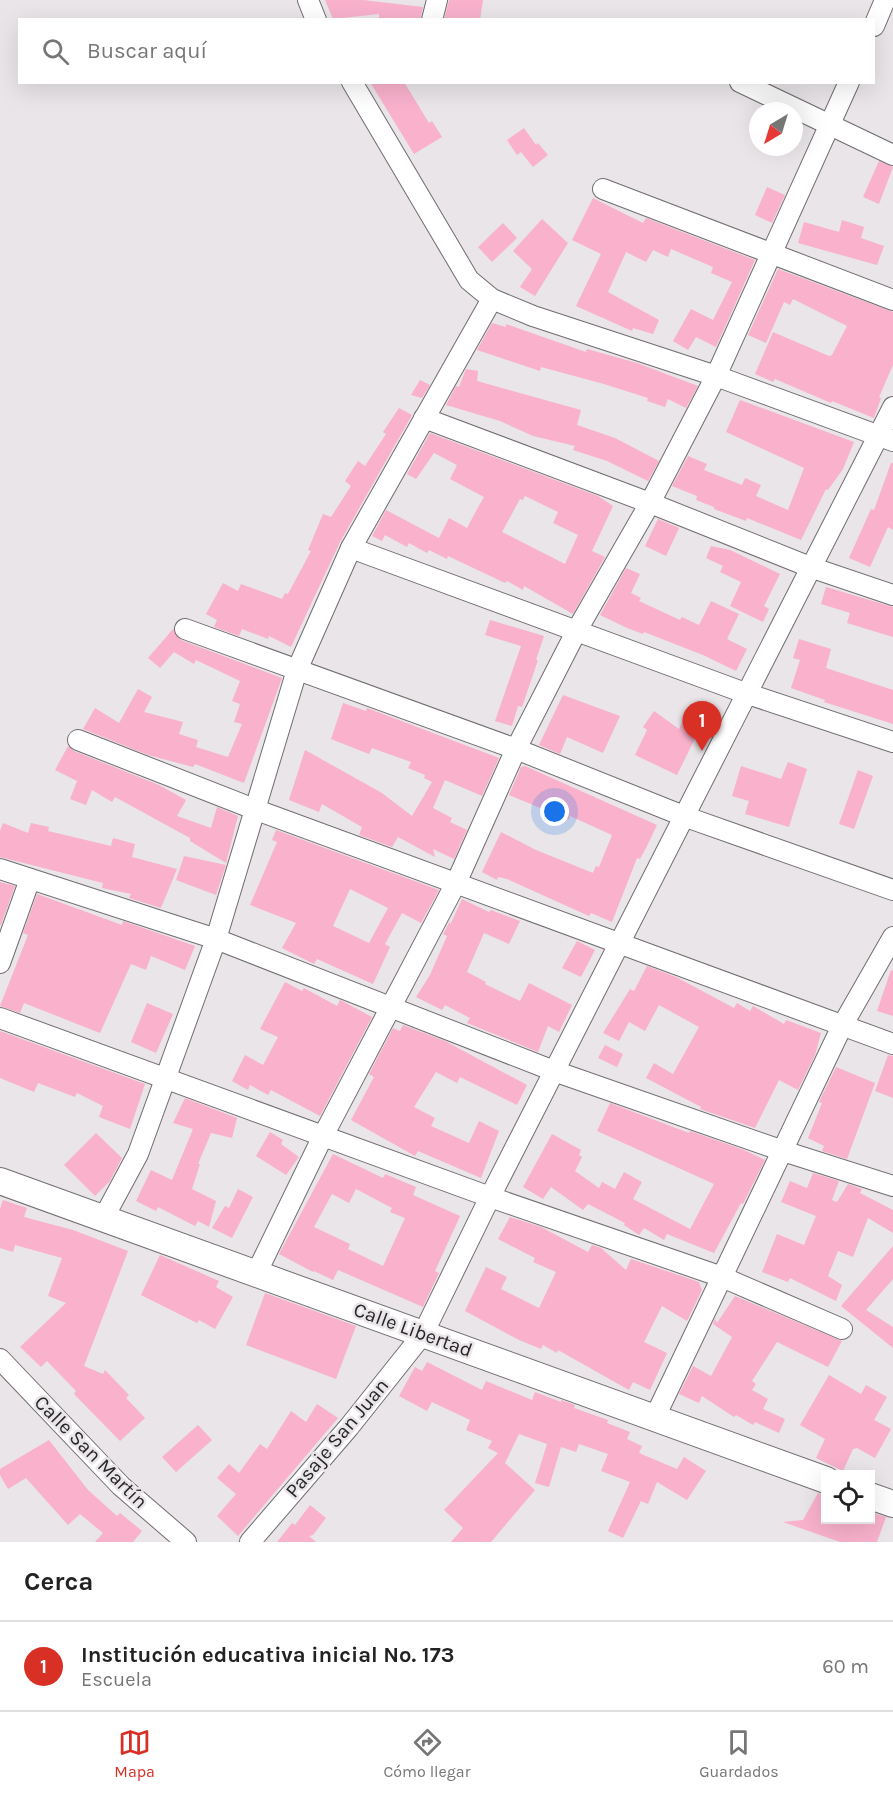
<!DOCTYPE html>
<html lang="es">
<meta charset="utf-8">
<style>
body{margin:0;font-family:Karla,sans-serif;background:#f2f2f2;color:#222}
.controls{position:absolute;right:18px;bottom:18px;display:grid;overflow:hidden;border-radius:0px;box-shadow:0 6px 24px #0002}
.controls button{width:54px;height:54px;display:grid;place-items:center;padding:0;border:0;border-bottom:2px solid #e0e0e0;background:#fff;color:#222;font:30px sans-serif}
.compass{position:absolute;left:749px;top:102px;width:54px;height:54px;border-radius:50%;background:#fff;box-shadow:0 6px 24px #0002;rotate:218deg}
.you{position:absolute;left:555px;top:812px;width:21px;height:21px;margin:-15px;border:4px solid #fff;border-radius:50%;background:#1a73e8;box-shadow:0 0 0 9px #1a73e833}
.badge{display:grid;place-items:center;width:39px;height:39px;border-radius:50%;background:#d93025;color:#fff;font-size:20px;font-weight:700}
.pin{position:absolute;translate:-50% -50px;filter:drop-shadow(0 2px 3px #0008)}
.pin::after{content:'';position:absolute;top:32px;width:21px;height:18px;background:inherit;clip-path:polygon(0 0,100% 0,50% 100%)}
.list{margin:0;padding:0;list-style:none}
h2{display:flex;justify-content:space-between;align-items:center;height:78px;margin:0;padding:0 24px;font-size:26px}
h2 small{font-size:20px;font-weight:400;color:#767676}
.list li{display:grid;grid-template-columns:39px 1fr auto;gap:18px;align-items:center;box-sizing:border-box;height:90px;padding:0 24px;border-top:2px solid #e0e0e0}
.list b{display:block;font-size:22px;white-space:nowrap}
.list p{margin:0;font-size:20px;white-space:nowrap;color:#767676}
.list em{font-size:20px;font-style:normal;color:#767676}
.icon{flex:none;width:33px;height:33px;fill:none;stroke:currentColor;stroke-width:2;stroke-linecap:round;stroke-linejoin:round}
.map{position:relative;flex:none;width:893px;height:1542px;overflow:hidden}
.search{position:absolute;background:#fff;box-shadow:0 6px 24px #0002;left:18px;right:18px;top:18px;height:66px;display:flex;align-items:center;gap:15px;box-sizing:border-box;padding:0 21px;border-radius:0px;color:#767676;font-size:22px}
.sheet{height:168px;background:#fff}
nav{display:flex;justify-content:space-around;align-items:center;box-sizing:border-box;height:84px;border-top:2px solid #e0e0e0;background:#fff;font-size:16px;color:#767676}
nav a{display:grid;justify-items:center;gap:3px}
nav .on{color:#d93025}
.map>svg:first-child{display:block}
.building{fill:#f9b1cc;fill-rule:evenodd}
.lines{fill:none;stroke-linecap:round;stroke-linejoin:round}
.minor-casing{stroke:#706d70;stroke-width:22}
.tertiary-casing{stroke:#706d70;stroke-width:28}
.minor{stroke:#fff;stroke-width:20}
.tertiary{stroke:#fff;stroke-width:26}
.labels{text-anchor:middle;dominant-baseline:central;stroke-width:5;stroke-linejoin:round;paint-order:stroke}
.street-label{font-size:20px;fill:#272627;stroke:#e9e5e9}
</style>
<div class="map">
<svg width="893" height="1542" viewBox="0 0 893 1542">
<rect width="100%" height="100%" fill="#e9e5e9"/>
<g class="building">
<path d="M 325,0 L 363,0 L 423,7 L 420,20 L 379,18 L 379,14 L 333,19 Z"/>
<path d="M 449,0 L 483,0 L 480,20 L 444,20 Z"/>
<path d="M 370,82 L 404,82 L 429,123 L 432,121 L 442,137 L 414,154 Z"/>
<path d="M 524,128 L 536,145 L 538,143 L 548,155 L 533,167 L 521,152 L 517,155 L 507,140 Z"/>
<path d="M 879,161 L 893,167 L 879,204 L 863,197 Z"/>
<path d="M 767,187 L 785,195 L 772,223 L 755,215 Z"/>
<path d="M 593,198 L 643,223 L 646,218 L 755,260 L 716,347 L 696,337 L 688,350 L 673,341 L 691,309 L 713,320 L 732,282 L 711,273 L 713,267 L 671,249 L 668,257 L 653,250 L 646,262 L 626,252 L 608,292 L 659,320 L 653,334 L 633,328 L 632,331 L 576,306 L 601,254 L 572,240 Z"/>
<path d="M 542,219 L 568,243 L 535,296 L 520,287 L 532,269 L 513,251 Z"/>
<path d="M 842,220 L 864,227 L 861,238 L 884,246 L 877,265 L 798,243 L 804,222 L 839,232 Z"/>
<path d="M 503,223 L 517,238 L 492,262 L 478,247 Z"/>
<path d="M 778,269 L 893,312 L 893,365 L 879,397 L 881,398 L 874,418 L 832,401 L 831,403 L 775,379 L 773,382 L 755,374 L 773,332 L 829,356 L 832,355 L 847,326 L 793,299 L 790,305 L 784,302 L 766,343 L 748,335 Z"/>
<path d="M 492,323 L 506,327 L 506,324 L 586,352 L 587,349 L 637,363 L 698,386 L 686,408 L 668,399 L 665,407 L 647,401 L 648,398 L 604,384 L 541,367 L 540,371 L 477,350 Z"/>
<path d="M 466,369 L 478,371 L 477,381 L 581,410 L 577,425 L 615,438 L 659,461 L 648,481 L 607,461 L 573,450 L 575,446 L 533,436 L 500,421 L 446,405 L 456,386 L 459,387 Z"/>
<path d="M 420,380 L 430,385 L 422,398 L 411,395 Z"/>
<path d="M 740,400 L 854,442 L 843,469 L 828,490 L 826,489 L 801,540 L 747,518 L 746,521 L 714,509 L 714,507 L 696,500 L 697,496 L 672,486 L 688,456 L 707,464 L 704,470 L 742,485 L 745,478 L 761,485 L 756,496 L 788,510 L 804,468 L 726,432 Z"/>
<path d="M 399,408 L 412,415 L 340,542 L 291,647 L 269,636 L 268,639 L 242,629 L 239,636 L 214,627 L 217,620 L 206,614 L 223,583 L 238,591 L 241,584 L 282,599 L 285,593 L 288,594 L 311,551 L 308,550 L 323,514 L 331,517 L 351,486 L 345,481 L 358,461 L 365,466 L 386,434 L 383,432 Z"/>
<path d="M 430,433 L 598,496 L 613,506 L 592,551 L 605,557 L 573,614 L 524,586 L 523,590 L 507,581 L 505,583 L 448,556 L 447,559 L 429,550 L 427,553 L 409,543 L 407,547 L 385,535 L 382,541 L 372,536 L 386,510 L 439,538 L 449,518 L 467,528 L 476,511 L 484,497 L 450,479 L 457,465 L 434,453 L 416,479 L 407,474 ZM 525,496 L 558,512 L 553,523 L 578,535 L 565,564 L 502,532 L 520,499 L 523,500 Z"/>
<path d="M 891,463 L 893,463 L 893,530 L 888,527 L 870,567 L 849,558 L 871,509 L 874,510 Z"/>
<path d="M 658,519 L 679,528 L 666,556 L 645,546 Z"/>
<path d="M 711,546 L 730,550 L 780,574 L 764,606 L 769,609 L 763,622 L 730,606 L 741,582 L 720,572 L 723,566 L 706,558 Z"/>
<path d="M 626,568 L 640,574 L 631,593 L 641,598 L 639,601 L 680,620 L 682,617 L 699,625 L 711,601 L 739,614 L 727,639 L 747,649 L 736,671 L 703,655 L 644,632 L 643,634 L 627,628 L 600,615 Z"/>
<path d="M 826,587 L 893,607 L 893,637 L 847,623 L 850,613 L 821,604 Z"/>
<path d="M 490,620 L 544,636 L 536,660 L 538,660 L 522,707 L 518,706 L 512,726 L 495,721 L 521,646 L 485,635 Z"/>
<path d="M 173,629 L 181,640 L 282,678 L 244,783 L 195,764 L 193,767 L 148,755 L 83,729 L 95,708 L 119,723 L 138,689 L 152,697 L 144,712 L 183,722 L 179,734 L 198,740 L 196,747 L 228,757 L 242,724 L 234,722 L 240,704 L 232,701 L 240,681 L 196,660 L 194,664 L 174,652 L 160,668 L 148,658 Z"/>
<path d="M 799,639 L 831,649 L 826,668 L 893,690 L 893,724 L 824,702 L 825,700 L 791,688 L 800,660 L 793,658 Z"/>
<path d="M 563,695 L 620,716 L 603,753 L 567,737 L 560,754 L 539,745 Z"/>
<path d="M 343,703 L 366,711 L 367,708 L 499,758 L 482,796 L 445,780 L 433,808 L 452,818 L 450,822 L 467,830 L 454,859 L 433,849 L 435,857 L 398,837 L 392,847 L 359,835 L 362,827 L 322,804 L 319,812 L 289,800 L 305,750 L 382,793 L 412,816 L 432,782 L 424,778 L 425,775 L 408,768 L 411,762 L 372,748 L 369,754 L 331,739 Z"/>
<path d="M 654,711 L 679,729 L 686,714 L 703,722 L 677,775 L 635,755 L 647,730 L 643,727 Z"/>
<path d="M 68,746 L 74,751 L 159,785 L 186,800 L 177,816 L 211,828 L 217,807 L 238,816 L 226,863 L 190,841 L 190,838 L 115,797 L 112,802 L 92,790 L 86,805 L 70,799 L 77,781 L 55,770 Z"/>
<path d="M 788,762 L 807,769 L 789,827 L 745,814 L 749,801 L 732,796 L 741,766 L 781,779 Z"/>
<path d="M 525,766 L 657,825 L 647,846 L 640,859 L 637,858 L 612,922 L 591,913 L 589,916 L 507,879 L 498,877 L 497,880 L 482,872 L 501,832 L 536,850 L 593,873 L 596,866 L 599,867 L 612,835 L 570,816 L 569,820 L 509,795 L 521,767 Z"/>
<path d="M 858,770 L 873,776 L 854,829 L 839,824 Z"/>
<path d="M 3,823 L 28,833 L 31,823 L 49,827 L 48,831 L 111,846 L 113,838 L 135,844 L 132,857 L 177,869 L 161,908 L 129,898 L 131,894 L 102,888 L 103,883 L 0,857 L 0,831 Z"/>
<path d="M 276,830 L 439,890 L 421,923 L 402,913 L 385,944 L 390,947 L 373,984 L 317,959 L 314,964 L 282,948 L 296,923 L 250,905 L 277,842 L 272,840 ZM 350,889 L 388,908 L 369,943 L 333,926 Z"/>
<path d="M 184,856 L 226,865 L 216,895 L 176,880 Z"/>
<path d="M 0,882 L 15,886 L 1,925 L 0,925 Z"/>
<path d="M 37,894 L 122,925 L 123,921 L 195,946 L 185,970 L 151,956 L 146,970 L 131,964 L 100,1033 L 24,1003 L 20,1013 L 0,1006 L 28,935 L 23,933 Z"/>
<path d="M 462,899 L 489,912 L 491,910 L 520,921 L 509,944 L 484,933 L 467,972 L 486,982 L 485,984 L 520,1001 L 529,983 L 572,1005 L 559,1032 L 548,1026 L 538,1052 L 467,1023 L 470,1018 L 445,1005 L 442,1010 L 416,997 L 430,975 L 447,936 L 443,934 L 450,921 L 450,925 Z"/>
<path d="M 577,941 L 595,950 L 581,977 L 562,968 Z"/>
<path d="M 647,966 L 676,977 L 734,1008 L 737,1003 L 750,1011 L 753,1006 L 784,1024 L 786,1020 L 821,1033 L 815,1055 L 798,1090 L 779,1080 L 755,1128 L 700,1109 L 701,1107 L 646,1078 L 654,1063 L 673,1074 L 699,1027 L 659,1005 L 645,1031 L 629,1022 L 619,1041 L 603,1033 L 630,989 L 634,991 Z"/>
<path d="M 891,970 L 893,971 L 893,1016 L 877,1011 Z"/>
<path d="M 285,982 L 302,991 L 304,988 L 337,1006 L 340,1000 L 344,1002 L 372,1017 L 320,1116 L 271,1090 L 268,1095 L 250,1085 L 248,1090 L 232,1081 L 245,1055 L 263,1065 L 278,1037 L 260,1029 Z"/>
<path d="M 147,1003 L 173,1014 L 156,1053 L 131,1042 Z"/>
<path d="M 403,1025 L 445,1041 L 527,1085 L 517,1105 L 460,1077 L 457,1083 L 436,1072 L 414,1107 L 435,1118 L 431,1126 L 469,1143 L 479,1121 L 499,1131 L 481,1178 L 418,1151 L 415,1156 L 351,1120 L 374,1077 L 369,1074 L 393,1028 L 400,1031 Z"/>
<path d="M 0,1031 L 145,1084 L 130,1129 L 99,1117 L 103,1106 L 77,1093 L 75,1097 L 38,1083 L 34,1092 L 0,1078 Z"/>
<path d="M 605,1045 L 623,1054 L 617,1067 L 598,1058 Z"/>
<path d="M 888,1055 L 893,1056 L 893,1098 L 875,1091 Z"/>
<path d="M 836,1067 L 875,1083 L 847,1159 L 822,1151 L 824,1146 L 808,1138 L 822,1103 L 819,1102 Z"/>
<path d="M 185,1098 L 237,1118 L 232,1138 L 211,1133 L 198,1164 L 200,1164 L 192,1189 L 216,1201 L 209,1227 L 198,1221 L 195,1226 L 158,1207 L 156,1211 L 136,1201 L 151,1170 L 172,1180 L 193,1129 L 173,1123 Z"/>
<path d="M 610,1103 L 689,1133 L 690,1131 L 744,1150 L 765,1160 L 743,1204 L 741,1203 L 714,1253 L 667,1234 L 664,1240 L 644,1228 L 639,1235 L 624,1225 L 625,1223 L 588,1204 L 583,1210 L 551,1187 L 543,1199 L 523,1187 L 552,1134 L 581,1150 L 579,1155 L 582,1157 L 575,1171 L 599,1188 L 602,1182 L 615,1189 L 624,1172 L 642,1182 L 633,1199 L 690,1229 L 714,1184 L 597,1131 Z"/>
<path d="M 270,1132 L 283,1140 L 281,1144 L 299,1157 L 286,1175 L 256,1156 Z"/>
<path d="M 96,1133 L 122,1158 L 110,1181 L 95,1196 L 64,1165 Z"/>
<path d="M 333,1154 L 383,1178 L 385,1174 L 416,1187 L 413,1195 L 460,1216 L 435,1271 L 439,1273 L 423,1307 L 338,1270 L 333,1280 L 314,1271 L 313,1272 L 279,1254 ZM 356,1189 L 392,1208 L 390,1212 L 405,1218 L 383,1266 L 348,1249 L 350,1244 L 314,1227 L 332,1194 L 349,1203 Z"/>
<path d="M 813,1173 L 839,1181 L 832,1200 L 837,1202 L 848,1184 L 862,1189 L 860,1193 L 893,1210 L 893,1233 L 868,1218 L 853,1257 L 838,1251 L 828,1276 L 842,1285 L 836,1301 L 790,1278 L 788,1282 L 762,1272 L 777,1234 L 804,1245 L 816,1216 L 781,1202 L 790,1181 L 807,1188 Z"/>
<path d="M 238,1189 L 253,1197 L 232,1238 L 212,1228 L 225,1206 L 229,1208 Z"/>
<path d="M 3,1200 L 27,1208 L 24,1217 L 73,1230 L 128,1251 L 84,1366 L 103,1374 L 105,1370 L 129,1395 L 126,1398 L 145,1418 L 120,1441 L 74,1394 L 76,1391 L 47,1361 L 41,1367 L 20,1347 L 66,1303 L 48,1296 L 62,1258 L 15,1245 L 13,1252 L 0,1248 L 0,1209 Z"/>
<path d="M 510,1217 L 541,1227 L 588,1252 L 592,1245 L 601,1248 L 626,1270 L 631,1259 L 699,1282 L 702,1290 L 687,1321 L 662,1306 L 644,1342 L 667,1353 L 650,1390 L 633,1382 L 629,1390 L 558,1350 L 557,1353 L 543,1345 L 541,1349 L 519,1340 L 465,1311 L 486,1267 L 507,1277 L 501,1289 L 539,1308 L 556,1272 L 533,1262 L 535,1258 L 498,1239 Z"/>
<path d="M 893,1246 L 893,1279 L 866,1310 L 893,1327 L 893,1348 L 841,1306 Z"/>
<path d="M 160,1255 L 219,1281 L 216,1287 L 233,1297 L 215,1329 L 199,1320 L 197,1323 L 141,1295 Z"/>
<path d="M 265,1293 L 356,1326 L 336,1379 L 246,1345 Z"/>
<path d="M 735,1296 L 842,1341 L 828,1367 L 777,1342 L 752,1381 L 756,1384 L 752,1390 L 768,1399 L 763,1409 L 785,1419 L 779,1433 L 755,1422 L 753,1425 L 736,1415 L 734,1417 L 702,1396 L 699,1403 L 679,1394 L 693,1366 L 711,1376 L 732,1337 L 713,1324 L 715,1319 L 717,1323 Z"/>
<path d="M 427,1362 L 482,1390 L 486,1381 L 532,1400 L 535,1392 L 561,1402 L 561,1400 L 575,1405 L 574,1408 L 608,1420 L 607,1423 L 630,1432 L 627,1439 L 642,1446 L 639,1453 L 677,1469 L 684,1457 L 706,1471 L 687,1500 L 657,1482 L 648,1504 L 641,1501 L 623,1538 L 608,1531 L 630,1482 L 601,1471 L 608,1454 L 579,1444 L 576,1452 L 561,1447 L 549,1487 L 535,1483 L 547,1444 L 519,1434 L 505,1463 L 535,1490 L 491,1542 L 451,1542 L 463,1528 L 444,1510 L 498,1453 L 488,1448 L 492,1441 L 466,1430 L 470,1420 L 432,1402 L 427,1411 L 399,1396 L 415,1367 L 422,1371 Z"/>
<path d="M 829,1375 L 861,1394 L 866,1385 L 887,1397 L 874,1420 L 891,1429 L 875,1458 L 857,1448 L 853,1449 L 843,1471 L 816,1458 L 825,1439 L 800,1425 Z"/>
<path d="M 317,1404 L 338,1418 L 238,1536 L 217,1516 L 236,1494 L 217,1478 L 229,1464 L 239,1473 L 260,1444 L 267,1449 L 291,1411 L 306,1422 Z"/>
<path d="M 198,1425 L 212,1440 L 176,1472 L 162,1457 Z"/>
<path d="M 49,1440 L 88,1490 L 117,1516 L 120,1513 L 142,1531 L 133,1542 L 95,1542 L 103,1533 L 80,1514 L 68,1525 L 26,1478 L 8,1489 L 0,1475 L 0,1469 Z"/>
<path d="M 818,1493 L 825,1495 L 825,1520 L 870,1520 L 870,1512 L 886,1517 L 877,1542 L 840,1542 L 783,1522 L 803,1520 Z"/>
<path d="M 310,1505 L 326,1518 L 313,1535 L 309,1536 L 316,1542 L 277,1542 L 292,1523 L 295,1525 Z"/>
</g>
<g class="lines">
<defs>
<g id="minor">
<path d="M 308,0 L 316,20"/>
<path d="M 432,20 L 437,0"/>
<path d="M 874,26 L 885,0"/>
<path d="M 352,82 L 469,280 L 492,299 L 533,316 L 716,376 L 893,441"/>
<path d="M 740,82 L 893,155"/>
<path d="M 603,189 L 893,300"/>
<path d="M 424,418 L 650,503 L 810,567 L 893,595"/>
<path d="M 351,548 L 745,693 L 893,742"/>
<path d="M 185,629 L 516,749 L 686,817 L 893,890"/>
<path d="M 78,740 L 254,809 L 893,1044"/>
<path d="M 0,869 L 216,939 L 554,1071 L 783,1151 L 893,1186"/>
<path d="M 0,963 L 30,879"/>
<path d="M 0,1018 L 490,1197 L 722,1277 L 842,1329"/>
<path d="M 103,1219 L 138,1154 L 216,939 L 297,670 L 351,548 L 492,299"/>
<path d="M 256,1274 L 323,1136 L 457,881 L 516,749 L 577,630 L 650,503 L 716,376 L 849,82"/>
<path d="M 0,1359 L 121,1486 L 186,1542"/>
<path d="M 654,1419 L 842,1026 L 893,937"/>
<path d="M 250,1542 L 349,1427 L 423,1334 L 490,1197 L 893,407"/>
</g>
<g id="tertiary">
<path d="M 0,1181 L 826,1480"/>
<path d="M 870,1496 L 893,1504"/>
</g>
</defs>
<use href="#minor" class="minor-casing"/>
<use href="#tertiary" class="tertiary-casing"/>
<use href="#minor" class="minor"/>
<use href="#tertiary" class="tertiary"/>
</g>
<g class="labels">
<g class="street-label">
<text transform="translate(413 1330) rotate(20)">Calle Libertad</text>
<text transform="translate(337 1438) rotate(-50)">Pasaje San Juan</text>
<text transform="translate(91 1452) rotate(45)">Calle San Martín</text>
</g>
</g>
</svg>
<div class="controls">
<button><svg class="icon" aria-label="locate" viewBox="0 0 24 24"><circle cx="12" cy="12" r="6"/><path d="M12 2v4M12 18v4M2 12h4M18 12h4"/></svg></button>
</div>
<svg class="compass" viewBox="-18 -18 36 36"><path d="M0-13l5 13h-10z" fill="#e53935"/><path d="M0 13l5-13h-10z" fill="#767676"/></svg>
<div class="you"></div>
<div class="pin badge" style="left:702px;top:751px">1</div>
<div class="search"><svg class="icon" aria-label="search" viewBox="0 0 24 24"><circle cx="10" cy="10" r="6"/><path d="M15 15l6 6"/></svg>Buscar aquí</div>
</div>
<section class="sheet">
<h2>Cerca<small></small></h2>
<ul class="list">
<li><span class="badge">1</span><div><b>Institución educativa inicial No. 173</b><p>Escuela</p></div><em>60 m</em></li>
</ul>
</section>
<nav>
<a class="on"><svg class="icon" aria-label="map" viewBox="0 0 24 24"><path d="M3 6l6-2 6 2 6-2v14l-6 2-6-2-6 2zM9 4v14M15 6v14"/></svg>Mapa</a>
<a><svg class="icon" aria-label="directions" viewBox="0 0 24 24"><path d="M12 3l9 9-9 9-9-9zM9 14v-3h6M13 9l2 2-2 2"/></svg>Cómo llegar</a>
<a><svg class="icon" aria-label="saved" viewBox="0 0 24 24"><path d="M7 4h10v16l-5-4-5 4z"/></svg>Guardados</a>
</nav>
